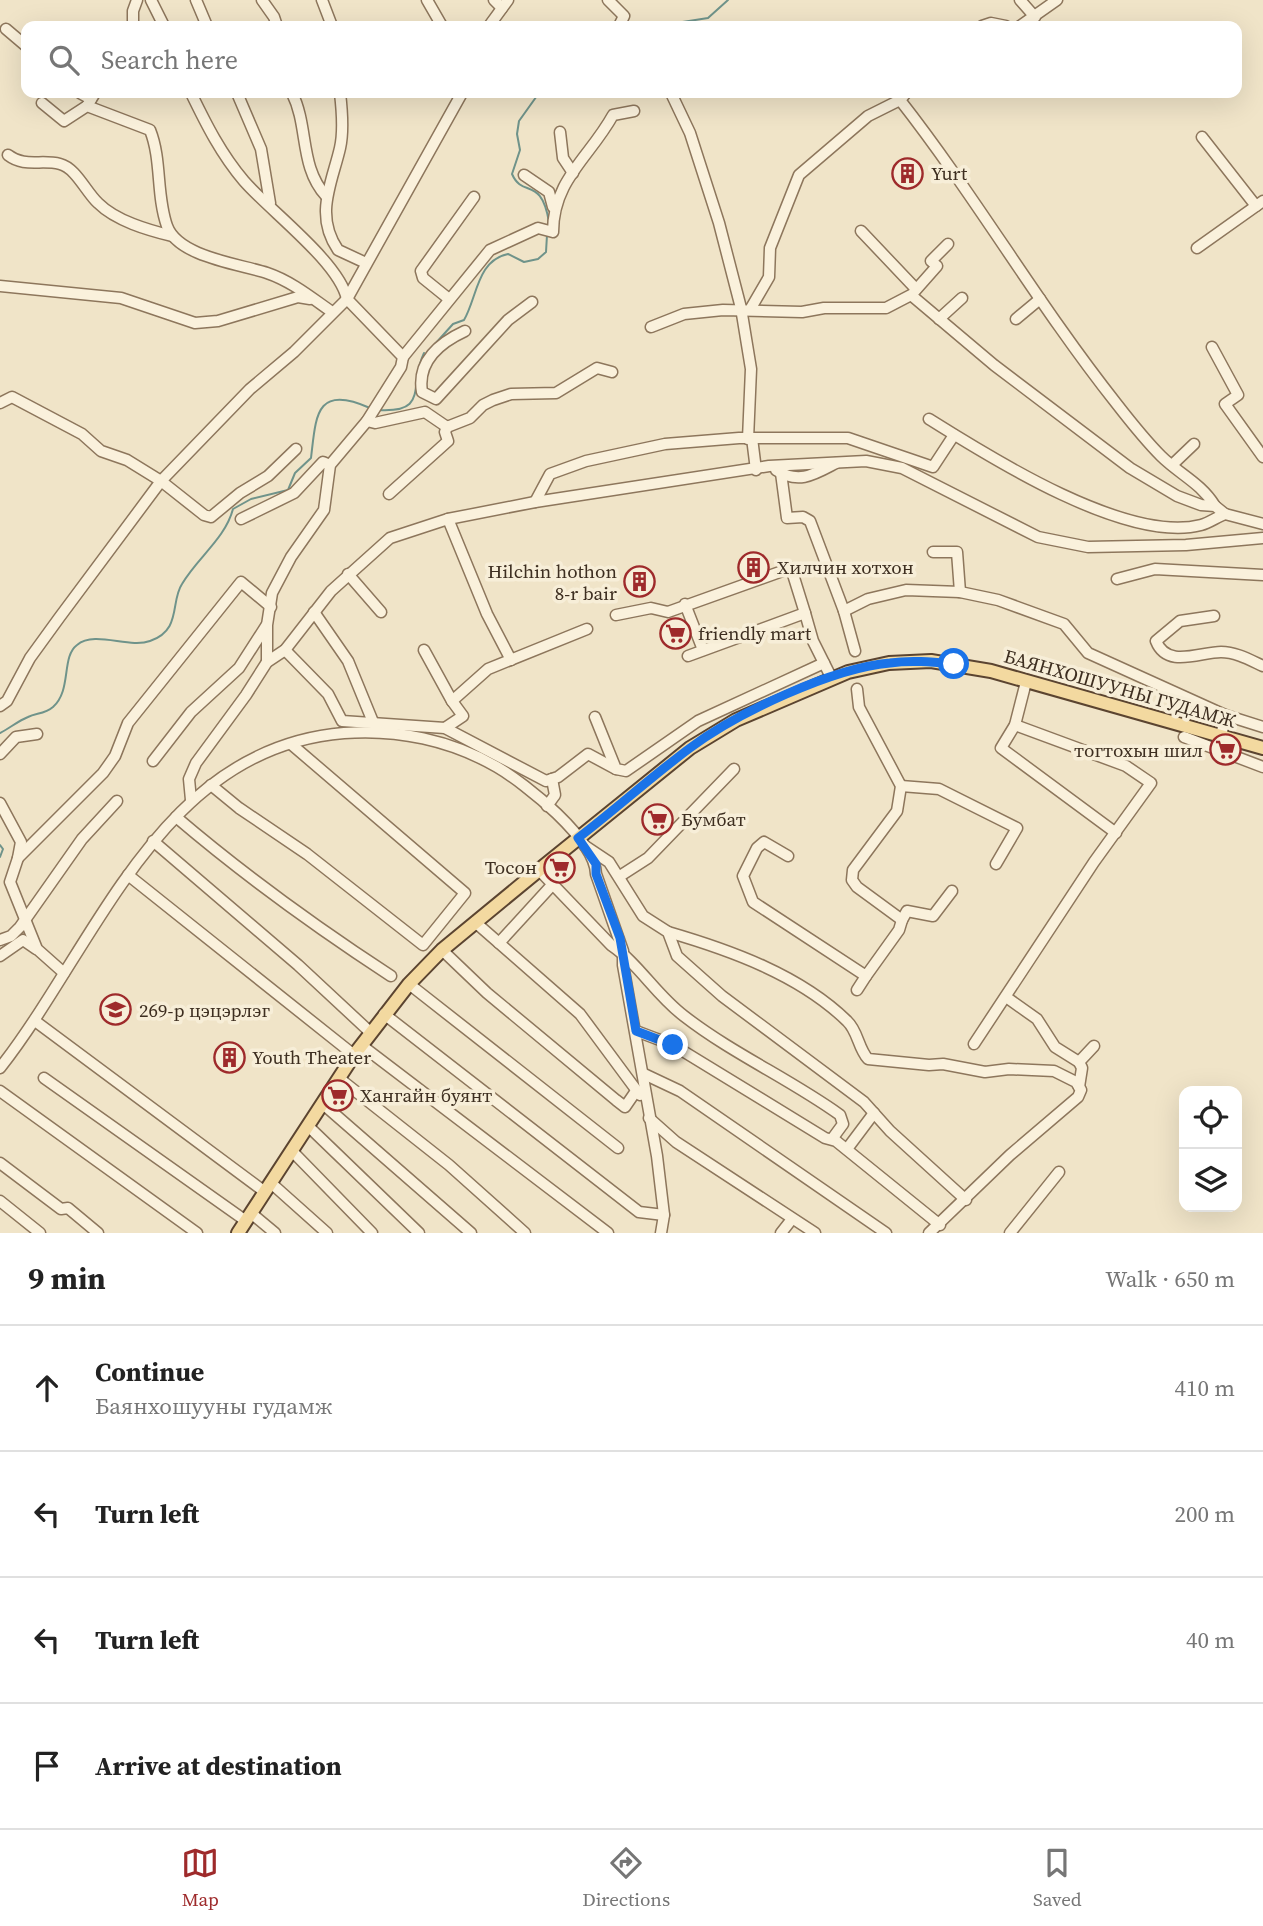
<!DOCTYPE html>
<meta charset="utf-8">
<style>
body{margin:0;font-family:"Source Serif 4",serif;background:#f2f2f2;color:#222}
.controls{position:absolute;right:21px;bottom:21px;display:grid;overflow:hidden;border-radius:14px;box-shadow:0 7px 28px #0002}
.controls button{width:63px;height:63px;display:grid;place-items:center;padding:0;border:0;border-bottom:2px solid #e0e0e0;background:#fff;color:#222;font:35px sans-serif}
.stop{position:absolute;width:21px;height:21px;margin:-16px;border:5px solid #1a73e8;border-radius:50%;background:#fff}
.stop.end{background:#1a73e8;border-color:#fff;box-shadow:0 2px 7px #0008}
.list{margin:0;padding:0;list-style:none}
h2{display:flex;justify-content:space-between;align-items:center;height:91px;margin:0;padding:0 28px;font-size:30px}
h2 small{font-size:23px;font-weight:400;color:#767676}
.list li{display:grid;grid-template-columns:46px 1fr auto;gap:21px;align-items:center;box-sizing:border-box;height:126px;padding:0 28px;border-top:2px solid #e0e0e0}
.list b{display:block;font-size:26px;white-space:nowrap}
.list p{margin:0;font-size:23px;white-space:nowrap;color:#767676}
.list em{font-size:23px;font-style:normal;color:#767676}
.icon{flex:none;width:38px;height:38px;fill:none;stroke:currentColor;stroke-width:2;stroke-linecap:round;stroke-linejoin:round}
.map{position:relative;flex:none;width:1263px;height:1233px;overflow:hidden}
.search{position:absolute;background:#fff;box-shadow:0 7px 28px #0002;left:21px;right:21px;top:21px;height:77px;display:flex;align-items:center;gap:18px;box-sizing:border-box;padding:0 24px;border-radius:14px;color:#767676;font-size:26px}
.sheet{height:595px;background:#fff}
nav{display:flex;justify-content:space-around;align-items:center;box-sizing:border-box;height:98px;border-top:2px solid #e0e0e0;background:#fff;font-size:19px;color:#767676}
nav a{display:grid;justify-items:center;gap:4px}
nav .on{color:#9e2a2b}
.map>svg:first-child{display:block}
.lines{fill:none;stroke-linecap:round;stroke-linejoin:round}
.stream{stroke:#6f938a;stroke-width:2}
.minor-casing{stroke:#8d765c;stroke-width:13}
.major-casing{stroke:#5b4430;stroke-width:16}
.minor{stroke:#faf1dc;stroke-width:10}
.major{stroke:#f3d9a0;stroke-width:12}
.route{stroke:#1a73e8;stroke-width:9}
.labels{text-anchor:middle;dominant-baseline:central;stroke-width:7;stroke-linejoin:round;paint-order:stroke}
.poi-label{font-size:19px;fill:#3d2e20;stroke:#f7eed8;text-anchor:start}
.street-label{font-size:19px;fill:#3d2e20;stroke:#f7eed8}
</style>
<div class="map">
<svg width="1263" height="1233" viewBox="0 0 1263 1233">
<rect width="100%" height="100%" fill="#f0e4c8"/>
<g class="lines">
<g class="stream">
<path d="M 657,26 L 708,18 L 728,0"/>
<path d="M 539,93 L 519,121 L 517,134 L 520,150 L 512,174 C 523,199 541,175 549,222"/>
<path d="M 435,344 L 453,324 L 464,320 C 477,298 477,260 508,254 L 524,262 L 538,259 L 546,252 L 547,235"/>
<path d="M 378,410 C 430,413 408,386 424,353"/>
<path d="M 0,733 C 10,728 18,721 28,717 C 36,713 45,714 53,707 C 72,690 61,657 77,645 C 95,630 129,649 150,641 C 182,630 170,602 182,584 C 197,558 225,539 233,509 L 251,499 L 288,490 L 295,473 L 311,458 C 316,417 315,383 370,408"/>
<path d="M 0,845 L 3,849 L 0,857"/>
</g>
<defs>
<g id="minor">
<path d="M 151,0 L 164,26"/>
<path d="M 196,0 L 207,26"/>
<path d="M 262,0 L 274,17 L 277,26"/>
<path d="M 322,0 L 332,26"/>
<path d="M 427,0 L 442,26"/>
<path d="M 494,0 L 502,8"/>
<path d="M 608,0 L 624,16 L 619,26"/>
<path d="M 1020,0 L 1035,17"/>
<path d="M 133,26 L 133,11 L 137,0"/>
<path d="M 489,26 L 508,0"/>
<path d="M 982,26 L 991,23 L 1006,26"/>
<path d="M 1020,26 L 1057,0"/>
<path d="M 6,29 L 26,46"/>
<path d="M 80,93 L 91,99"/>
<path d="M 191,93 C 206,124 221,154 244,181 C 270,211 339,262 347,299 L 403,357 L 401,367 L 367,421 L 330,465 L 324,510 L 291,557 L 272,593 L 267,625 L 267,662"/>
<path d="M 237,93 L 261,149 L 270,203"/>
<path d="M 292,93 C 309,127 299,166 326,196"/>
<path d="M 340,93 C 342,110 344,131 340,148 C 332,183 314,215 338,250 L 366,263"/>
<path d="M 671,93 L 690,133 L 719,223 L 741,308 L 751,369 L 748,439"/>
<path d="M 906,93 L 900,100 C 976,197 1039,306 1116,403 C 1130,421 1145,440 1161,456 C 1179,474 1201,483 1215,506"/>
<path d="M 42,103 L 64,121 L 87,106 L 150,130 C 162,160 156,195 167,226 C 178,257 240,264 267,273 C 291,281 312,298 332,312"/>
<path d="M 87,106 L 95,93"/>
<path d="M 560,132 L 563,158 L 573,173"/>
<path d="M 1202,137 L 1256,206"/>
<path d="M 8,155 C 25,168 41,159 60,164 C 76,168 86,192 98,203 C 116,221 148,230 172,236"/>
<path d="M 524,175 L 549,192 L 553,207"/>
<path d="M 861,231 L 916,289"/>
<path d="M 1197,248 L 1263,201"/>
<path d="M 0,286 L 121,298 L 195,323 L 218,321 L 298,297 L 310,299"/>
<path d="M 914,292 L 937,266 L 931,261 L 948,244"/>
<path d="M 449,299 L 423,278 L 421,271 L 474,197"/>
<path d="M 751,308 L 769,277 L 770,248 L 799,175 L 868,116 L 900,100"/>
<path d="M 939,319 L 962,298"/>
<path d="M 1016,319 L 1040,299"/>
<path d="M 651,327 L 684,314 L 723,310 L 802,312 L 824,308 L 886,308 L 911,295 L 994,365 L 1130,468 L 1177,496 L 1201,505 L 1215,506 L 1225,514"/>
<path d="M 465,331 C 439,343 417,362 422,392 L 436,399 L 508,320 L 532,302"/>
<path d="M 1212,347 L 1238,395 L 1225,404 L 1263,457"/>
<path d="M 403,357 L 490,250 L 538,228 L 553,232 C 553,180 590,157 613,115 L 634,111"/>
<path d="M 0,403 L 12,397 L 82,434 L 101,451 L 127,460 L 161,481 L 204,515 L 211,517 L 240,493 L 268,476 L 296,449"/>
<path d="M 929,419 C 991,458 1127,544 1201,525 C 1209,523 1217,517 1225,514 L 1263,524"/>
<path d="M 367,421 L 375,423 L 425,412 L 447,427 L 470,418 L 483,405 L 493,400 L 511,394 L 556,393 L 597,368 L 612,372"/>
<path d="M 752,438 L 756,470"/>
<path d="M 1172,465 L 1194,444"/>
<path d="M 776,470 C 799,485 815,474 836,463"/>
<path d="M 781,473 L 787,518 L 803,517 L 810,521 L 844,611 L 855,651"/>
<path d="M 389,494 L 448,441 L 445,432 L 447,427"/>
<path d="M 535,502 L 550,474 L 586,461 L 665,444 L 739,438 L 848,438 L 933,467 L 954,435"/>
<path d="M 241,519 L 294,493 L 323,462 L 330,465"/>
<path d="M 448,519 L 487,614 L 511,660"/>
<path d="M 933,552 L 957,552 L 960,592"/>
<path d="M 348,574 L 381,612"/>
<path d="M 1117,579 L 1155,569 L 1263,575"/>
<path d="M 685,604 L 703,650"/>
<path d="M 844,611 L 868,599 L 906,590 L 960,592 L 998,600 L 1064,624 L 1088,653 L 1225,715 L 1219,749"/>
<path d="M 314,612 L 348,661 L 373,722"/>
<path d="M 616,615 L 651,608 L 668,612 L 791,568 L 805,613"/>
<path d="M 1214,616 L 1180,621 L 1156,641 C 1167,669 1200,652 1221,652 C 1236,652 1250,660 1263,666"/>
<path d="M 285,650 L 328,694 L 342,721 L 445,728 L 546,781 L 558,777 L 588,754 L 616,769"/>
<path d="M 424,650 L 452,701"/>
<path d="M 688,656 L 805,613 L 813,641 L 831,677"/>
<path d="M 1026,682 L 1015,725 L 1001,748 L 1116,833"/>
<path d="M 0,706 L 7,701 L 30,658 L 59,618 L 161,481 L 250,389 L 294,352 L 347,299 L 462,93"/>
<path d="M 1225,715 L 1263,727"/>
<path d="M 595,717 L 616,769 L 626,771 L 698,721 L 824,663"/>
<path d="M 445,728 L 463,716 L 452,701 L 488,669 L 587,629"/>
<path d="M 1184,737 L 1263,767"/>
<path d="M 0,754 L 16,737 L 37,734"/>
<path d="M 153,761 L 191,712 L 239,668 L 266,626"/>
<path d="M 211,785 L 239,808 L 307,854 L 423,945 L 465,893 L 291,744"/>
<path d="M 901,786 L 939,789 L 1017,828 L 996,864"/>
<path d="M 191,800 L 189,779 L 196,763 L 246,695 L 267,662 L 285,650 L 331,591 L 390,538 L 448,519 L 535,502 L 769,466 L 866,461 L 902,468 L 1038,537 L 1088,547 L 1186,545 L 1263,538"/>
<path d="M 0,803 L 21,842 L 18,858"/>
<path d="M 547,806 L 555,795 L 552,779"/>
<path d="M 176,817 C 244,875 316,927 391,976"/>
<path d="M 153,841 L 298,965 L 370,1032"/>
<path d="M 585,846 L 609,862 L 643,916 L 668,932 L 677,956 L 722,996 L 864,1102 L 890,1131 L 966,1200"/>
<path d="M 788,856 L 764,842 L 757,848 L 743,876 L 753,902 L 866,976 L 899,930 L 902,920 L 857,887 L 852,880 L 853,870 L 897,811 L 901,786 L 859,707 L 857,689"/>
<path d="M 539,870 L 611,945 C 639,964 656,995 684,1016 C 733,1054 790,1079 840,1115 L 843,1124 L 832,1139"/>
<path d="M 128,875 L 354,1055"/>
<path d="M 620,876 L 648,858 L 734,769"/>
<path d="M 902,920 L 907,911 L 933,916 L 952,891"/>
<path d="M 475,922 L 580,1014 L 640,1095"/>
<path d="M 668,932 C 730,950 800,975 847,1021 C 858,1031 858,1048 868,1059 L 929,1065 L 943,1064 L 985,1072 L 1009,1069 L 1054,1071 L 1076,1082 L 1081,1090 L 1078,1097 L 1010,1155 L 929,1233"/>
<path d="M 0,940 L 11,936 L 20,927 L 82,839 L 117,801"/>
<path d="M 499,943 L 553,884"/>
<path d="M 442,950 L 487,993 L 616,1100 L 625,1107 L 636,1091"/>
<path d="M 0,956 L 23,940 L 36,949"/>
<path d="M 64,973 L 37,949 L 10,882 L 18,858 L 103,773 L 115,756 L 128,723 L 241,582 L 271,607"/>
<path d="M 409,984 L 618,1148"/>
<path d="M 857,990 L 866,976"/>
<path d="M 1006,997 L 1037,1019 L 1055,1047 L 1079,1062 L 1094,1046"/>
<path d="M 384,1014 L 639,1212 L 664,1215"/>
<path d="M 35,1021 L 265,1192"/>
<path d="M 636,1031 L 673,1045 L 825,1138 L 836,1141 L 940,1225"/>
<path d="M 974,1044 L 1094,862 L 1151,783 L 1126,766 L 1015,725"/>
<path d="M 361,1045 L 608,1233"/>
<path d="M 1079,1062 L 1082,1068 L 1079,1087"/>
<path d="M 0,1068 C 98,943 160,748 344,733 C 397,729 451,740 497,767 C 526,784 595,839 596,874 L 623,951 L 623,965 L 657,1156 L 664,1215 L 661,1233"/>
<path d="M 644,1074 L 680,1091 L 886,1233"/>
<path d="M 44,1078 L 246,1221"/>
<path d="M 340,1079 L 449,1165 L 525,1233"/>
<path d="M 0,1091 L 197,1233"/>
<path d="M 323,1104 L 471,1233"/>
<path d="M 649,1118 L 676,1142 L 815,1233"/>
<path d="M 308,1126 L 419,1233"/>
<path d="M 847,1149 L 874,1113"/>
<path d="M 292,1151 L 372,1233"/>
<path d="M 0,1163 L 61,1209 L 68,1208 L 98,1233"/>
<path d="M 271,1183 L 327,1233"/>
<path d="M 0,1201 L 40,1233"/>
<path d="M 251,1213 L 275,1233"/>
<path d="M 781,1233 L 792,1219"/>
<path d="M 1010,1233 L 1059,1172"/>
</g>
<path id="major" d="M 238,1233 L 354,1055 L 409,984 L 442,950 L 539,870 L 690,748 L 736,720 L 848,672 L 889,663 L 931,661 L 991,671 L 1263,748"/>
</defs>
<use href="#minor" class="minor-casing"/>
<use href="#major" class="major-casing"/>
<use href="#minor" class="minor"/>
<use href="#major" class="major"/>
</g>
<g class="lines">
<path class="route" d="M 673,1045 L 636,1031 L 620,938 L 596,874 L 596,864 L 578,838 C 616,809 652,776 690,748 C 737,713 832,668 890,663 C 911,660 932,662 954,664"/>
</g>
<defs>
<symbol id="building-ring" viewBox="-11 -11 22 22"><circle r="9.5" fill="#f7eed8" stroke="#9e2a2b" stroke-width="1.5"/><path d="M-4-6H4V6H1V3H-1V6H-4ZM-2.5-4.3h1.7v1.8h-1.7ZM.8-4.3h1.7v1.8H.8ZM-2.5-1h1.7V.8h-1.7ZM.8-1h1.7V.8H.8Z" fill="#9e2a2b"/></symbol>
<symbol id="supermarket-ring" viewBox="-11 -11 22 22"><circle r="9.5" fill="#f7eed8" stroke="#9e2a2b" stroke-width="1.5"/><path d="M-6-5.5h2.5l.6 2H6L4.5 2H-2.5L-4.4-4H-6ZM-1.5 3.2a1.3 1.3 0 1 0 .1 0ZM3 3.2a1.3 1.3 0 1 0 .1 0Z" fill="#9e2a2b"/></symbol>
<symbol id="school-ring" viewBox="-11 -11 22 22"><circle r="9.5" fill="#f7eed8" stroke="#9e2a2b" stroke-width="1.5"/><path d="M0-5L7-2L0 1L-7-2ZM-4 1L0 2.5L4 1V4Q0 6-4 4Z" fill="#9e2a2b"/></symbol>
</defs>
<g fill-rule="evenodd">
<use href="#building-ring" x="890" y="156" width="35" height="35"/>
<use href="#building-ring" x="736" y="550" width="35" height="35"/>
<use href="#building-ring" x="622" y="564" width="35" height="35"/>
<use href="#supermarket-ring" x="658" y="616" width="35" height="35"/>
<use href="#supermarket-ring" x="1208" y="732" width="35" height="35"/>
<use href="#supermarket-ring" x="640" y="802" width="35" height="35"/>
<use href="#supermarket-ring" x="542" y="850" width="35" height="35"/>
<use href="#school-ring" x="98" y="992" width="35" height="35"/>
<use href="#building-ring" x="212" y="1040" width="35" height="35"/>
<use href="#supermarket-ring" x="320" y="1078" width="35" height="35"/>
</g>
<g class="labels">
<g class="poi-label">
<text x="931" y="173">Yurt</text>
<text x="777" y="567">Хилчин хотхон</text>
<text x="617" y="571" text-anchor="end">Hilchin hothon<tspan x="617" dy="22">8-r bair</tspan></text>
<text x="698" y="633">friendly mart</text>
<text x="1203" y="750" text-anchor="end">тогтохын шил</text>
<text x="681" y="819">Бумбат</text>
<text x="537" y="867" text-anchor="end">Тосон</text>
<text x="139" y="1010">269-р цэцэрлэг</text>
<text x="252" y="1057">Youth Theater</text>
<text x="360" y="1095">Хангайн буянт</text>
</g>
<g class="street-label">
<text transform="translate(1120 688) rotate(16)">БАЯНХОШУУНЫ ГУДАМЖ</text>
</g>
</g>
</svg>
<div class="controls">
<button><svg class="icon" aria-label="locate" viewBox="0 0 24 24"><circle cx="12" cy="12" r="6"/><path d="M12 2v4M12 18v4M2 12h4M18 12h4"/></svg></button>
<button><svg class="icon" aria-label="layers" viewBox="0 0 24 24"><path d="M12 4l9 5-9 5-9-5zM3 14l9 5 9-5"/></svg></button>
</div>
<div class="stop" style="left:954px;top:664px"></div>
<div class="stop end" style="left:673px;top:1045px"></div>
<div class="search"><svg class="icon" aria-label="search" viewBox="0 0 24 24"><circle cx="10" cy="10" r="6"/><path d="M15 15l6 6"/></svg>Search here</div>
</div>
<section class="sheet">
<h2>9 min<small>Walk · 650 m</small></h2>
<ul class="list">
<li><svg class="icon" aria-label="ahead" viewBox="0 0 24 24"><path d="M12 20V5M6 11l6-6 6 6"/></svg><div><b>Continue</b><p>Баянхошууны гудамж</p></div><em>410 m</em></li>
<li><svg class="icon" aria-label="left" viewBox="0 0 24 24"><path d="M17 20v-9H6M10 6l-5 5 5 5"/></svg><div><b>Turn left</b></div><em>200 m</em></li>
<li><svg class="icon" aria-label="left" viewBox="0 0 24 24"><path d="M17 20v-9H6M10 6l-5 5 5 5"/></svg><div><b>Turn left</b></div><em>40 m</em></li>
<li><svg class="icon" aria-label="arrive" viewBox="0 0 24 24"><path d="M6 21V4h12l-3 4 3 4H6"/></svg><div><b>Arrive at destination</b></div></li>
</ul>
</section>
<nav>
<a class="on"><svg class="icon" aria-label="map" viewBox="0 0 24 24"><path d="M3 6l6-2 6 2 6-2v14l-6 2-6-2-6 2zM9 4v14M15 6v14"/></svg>Map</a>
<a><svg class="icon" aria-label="directions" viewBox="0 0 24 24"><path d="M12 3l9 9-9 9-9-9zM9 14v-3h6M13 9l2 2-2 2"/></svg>Directions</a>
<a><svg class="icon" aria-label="saved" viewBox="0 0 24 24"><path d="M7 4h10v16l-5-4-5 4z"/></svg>Saved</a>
</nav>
